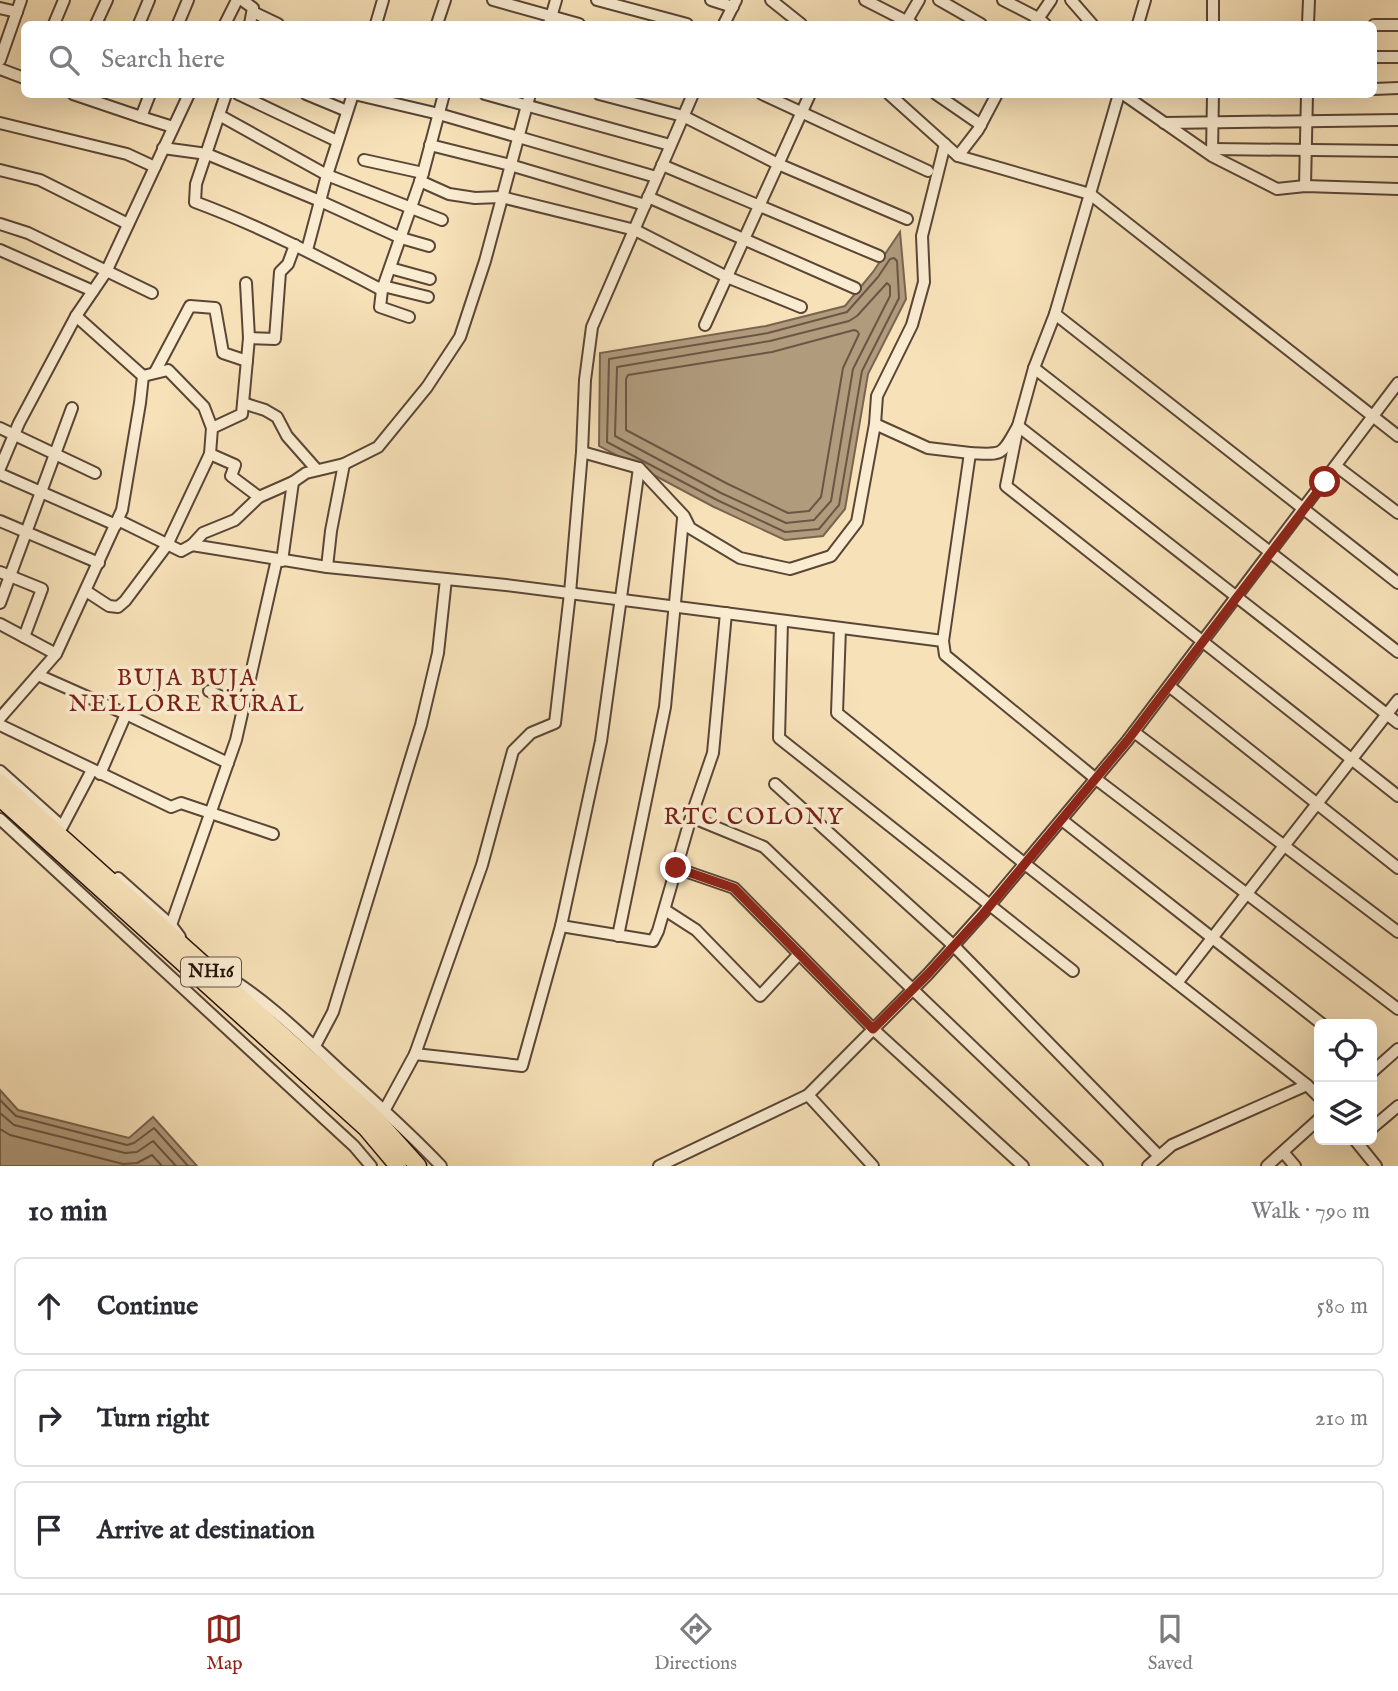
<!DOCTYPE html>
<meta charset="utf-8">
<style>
body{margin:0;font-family:"IM FELL English",serif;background:#f2f2f3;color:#2b2b33}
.controls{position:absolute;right:21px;bottom:21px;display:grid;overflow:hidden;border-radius:10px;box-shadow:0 7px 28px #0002}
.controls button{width:63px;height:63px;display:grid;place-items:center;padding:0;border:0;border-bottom:2px solid #e1e1e2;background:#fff;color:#2b2b33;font:35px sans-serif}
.stop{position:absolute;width:21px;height:21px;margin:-16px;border:5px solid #8f2418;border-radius:50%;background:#fff}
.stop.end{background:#8f2418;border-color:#fff;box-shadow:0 2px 7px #0008}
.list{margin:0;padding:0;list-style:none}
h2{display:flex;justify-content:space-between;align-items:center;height:91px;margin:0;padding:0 28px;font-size:30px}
h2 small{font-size:23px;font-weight:400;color:#7c7c81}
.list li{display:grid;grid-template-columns:46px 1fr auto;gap:21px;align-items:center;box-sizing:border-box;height:98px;margin:0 14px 14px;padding:0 14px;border:2px solid #e1e1e2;border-radius:10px}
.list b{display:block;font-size:26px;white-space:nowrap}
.list em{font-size:23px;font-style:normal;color:#7c7c81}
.icon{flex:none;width:38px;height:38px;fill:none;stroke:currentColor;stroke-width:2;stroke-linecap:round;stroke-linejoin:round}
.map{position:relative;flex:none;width:1398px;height:1166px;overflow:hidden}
.search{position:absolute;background:#fff;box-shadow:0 7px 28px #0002;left:21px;right:21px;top:21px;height:77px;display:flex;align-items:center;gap:18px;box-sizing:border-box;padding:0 24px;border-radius:10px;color:#7c7c81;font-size:26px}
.sheet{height:427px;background:#fff}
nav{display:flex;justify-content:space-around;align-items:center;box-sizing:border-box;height:98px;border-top:2px solid #e1e1e2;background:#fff;font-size:19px;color:#7c7c81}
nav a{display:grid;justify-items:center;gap:4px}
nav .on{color:#8f2418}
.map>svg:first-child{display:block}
.water{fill:#b09b7d;stroke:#79644f;stroke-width:2}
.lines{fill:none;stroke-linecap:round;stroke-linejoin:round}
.shore{stroke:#6b5644;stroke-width:2}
.minor-casing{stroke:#5a4636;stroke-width:14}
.highway-casing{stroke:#26120a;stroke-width:19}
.minor{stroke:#faecd1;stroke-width:10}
.highway{stroke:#f7e1b8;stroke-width:16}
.route{stroke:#8f2418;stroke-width:9}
.labels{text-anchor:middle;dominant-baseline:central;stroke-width:7;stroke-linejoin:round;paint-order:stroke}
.shield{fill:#faecd1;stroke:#665346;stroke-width:2}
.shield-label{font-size:18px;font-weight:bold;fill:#26120a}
.quarter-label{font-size:23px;letter-spacing:2px;fill:#7a1f14;stroke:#faecd1}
</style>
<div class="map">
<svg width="1398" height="1166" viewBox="0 0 1398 1166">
<rect width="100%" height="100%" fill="#f7e1b8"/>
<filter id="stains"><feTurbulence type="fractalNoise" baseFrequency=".00286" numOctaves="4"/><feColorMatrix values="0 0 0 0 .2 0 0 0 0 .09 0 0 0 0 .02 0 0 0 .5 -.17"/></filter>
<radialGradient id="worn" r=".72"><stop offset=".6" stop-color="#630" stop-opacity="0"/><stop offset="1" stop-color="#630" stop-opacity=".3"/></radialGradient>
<g class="water">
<path d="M 900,232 L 906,299 L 868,374 L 845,509 L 823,536 L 785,540 L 714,507 L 599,446 L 600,353 L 766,326 L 845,306 L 873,272 Z"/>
<path d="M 0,1090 L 18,1110 L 129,1138 L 153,1117 L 197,1166 L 0,1166 Z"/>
</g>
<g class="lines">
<g class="shore">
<path d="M 894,258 L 897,261 L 899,298 L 862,371 L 839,505 L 819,529 L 785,532 L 717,500 L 607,442 L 609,359 L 768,333 L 847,312 L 878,277 L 890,259 Z"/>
<path d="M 887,283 L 890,286 L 890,296 L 853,369 L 831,501 L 814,520 L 786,523 L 721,493 L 615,436 L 617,367 L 770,341 L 849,321 L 857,316 Z"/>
<path d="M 854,330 L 857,331 L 859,334 L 843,368 L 821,497 L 809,511 L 788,513 L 726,483 L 626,430 L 626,379 L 628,375 L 772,352 Z"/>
<path d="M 0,1100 L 16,1116 L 127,1145 L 134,1143 L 154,1128 L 188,1166"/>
<path d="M 0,1113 L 14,1125 L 125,1153 L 137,1152 L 153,1141 L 176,1166"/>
<path d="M 0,1129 L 10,1135 L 123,1164 L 137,1163 L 152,1155 L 162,1166"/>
</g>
<defs>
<g id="minor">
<path d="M 242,0 L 253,8 L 250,24"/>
<path d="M 493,0 L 579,24"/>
<path d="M 597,0 L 687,24"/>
<path d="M 711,0 L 733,7"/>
<path d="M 771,0 L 801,24"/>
<path d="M 865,0 L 912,24"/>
<path d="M 939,0 L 981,24"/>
<path d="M 1003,0 L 1038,18 L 1045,24"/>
<path d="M 1071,0 L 1092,24"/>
<path d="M 0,8 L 17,12"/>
<path d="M 253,12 L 278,24"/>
<path d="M 1036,22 L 1051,0"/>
<path d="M 54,24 L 64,0"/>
<path d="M 96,24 L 107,0"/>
<path d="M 139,24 L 149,0"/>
<path d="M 178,24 L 188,0"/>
<path d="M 225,24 L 237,0"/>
<path d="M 376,24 L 383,0"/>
<path d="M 437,24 L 445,0"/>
<path d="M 549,24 L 556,0"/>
<path d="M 724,24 L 736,0"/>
<path d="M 905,24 L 919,0"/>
<path d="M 1138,24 L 1145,0"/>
<path d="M 1213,24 L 1213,0"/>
<path d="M 1308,24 L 1309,0"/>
<path d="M 1374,25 L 1398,25"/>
<path d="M 1374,57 L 1398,57"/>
<path d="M 0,60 L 21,0"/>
<path d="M 0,69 L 24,78"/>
<path d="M 1374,89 L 1398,88"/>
<path d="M 73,94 L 141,117 L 150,94"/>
<path d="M 226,94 L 196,184 L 195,202 C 260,226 321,258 382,290"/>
<path d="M 238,94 L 337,141"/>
<path d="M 306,94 L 347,111"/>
<path d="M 354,94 L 439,114 L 656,177"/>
<path d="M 485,94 L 670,145"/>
<path d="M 599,94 L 683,116 L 778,164 L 907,219"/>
<path d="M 762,94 L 928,171"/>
<path d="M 889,94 L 958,156 L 978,130 L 997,94"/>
<path d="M 936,94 L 981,125"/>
<path d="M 1119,94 L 1055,314 L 1034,368 L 1018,426 L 1006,486 L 1398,796"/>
<path d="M 1123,94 L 1212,156 L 1277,189 L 1305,186 L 1398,189"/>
<path d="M 219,115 L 327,175 L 442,220"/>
<path d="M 141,117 L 173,127"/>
<path d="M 0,123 L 127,154 L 155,167"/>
<path d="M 1164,123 L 1398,120"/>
<path d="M 430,145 L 510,165 L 645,205"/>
<path d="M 163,148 L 207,154 L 320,201 L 401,238 L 429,246"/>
<path d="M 1212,149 L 1398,151"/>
<path d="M 1212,154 L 1213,94"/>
<path d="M 958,156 L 1090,194 L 1398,436"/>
<path d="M 364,160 L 423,173"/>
<path d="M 662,165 L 879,256"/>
<path d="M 0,170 L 40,180 L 128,224"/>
<path d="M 420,181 L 449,194 L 475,198 L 501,197 L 635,230 L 727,277 L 801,307"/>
<path d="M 1305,186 L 1307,94"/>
<path d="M 648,197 L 855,288"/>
<path d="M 0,224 L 28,233 L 152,293"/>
<path d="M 0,250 L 93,291"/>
<path d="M 307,250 L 327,175 L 353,94"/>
<path d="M 390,268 L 430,279"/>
<path d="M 383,286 L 428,297"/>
<path d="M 1055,314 L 1398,583"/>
<path d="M 409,317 L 380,307 L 382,290 L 423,173 L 444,94"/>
<path d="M 705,325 L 810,94"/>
<path d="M 249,338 L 275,339 L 280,272 L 288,264 L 295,245"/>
<path d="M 1034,368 L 1398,652"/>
<path d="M 155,372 L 190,306 L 215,308 L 223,353 L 247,361"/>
<path d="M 143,376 L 168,370 L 204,407 L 212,428 L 210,454 L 235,465 L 231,476 L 259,497 L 235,520 L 203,533 L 192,545 L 327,567 L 506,585 L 943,641"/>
<path d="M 243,403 L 265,410 L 277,417 L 287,436 L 317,470"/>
<path d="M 875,424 L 877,396 L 912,325 L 924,282 L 922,236 L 945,144"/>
<path d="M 0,428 L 95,473"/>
<path d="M 212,428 L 242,414 L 249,338 L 246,283"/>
<path d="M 582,452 L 639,468 L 684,516 L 690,528 L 740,558 L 790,569 L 831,556 L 857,522 L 875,424 L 928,448 L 970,453"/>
<path d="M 1336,466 L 1398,513"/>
<path d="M 0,468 L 19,423 L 76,316 L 106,272 L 189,94"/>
<path d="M 0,474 L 116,525"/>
<path d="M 259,497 L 293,482 L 306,473 L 344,464 L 378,447 L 427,387 L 460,337 L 485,261 L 530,94"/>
<path d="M 118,520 L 181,551 L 192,545"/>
<path d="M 0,521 L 99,563"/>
<path d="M 282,561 L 293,482"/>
<path d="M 327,567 L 331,531 L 344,464"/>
<path d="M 0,572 L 42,589 L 24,637"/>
<path d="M 86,591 L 109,606 L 118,607 L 125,601 L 167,545 L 210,454"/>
<path d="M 0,603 L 72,408"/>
<path d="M 782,621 L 779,738 L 1073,971"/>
<path d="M 0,624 L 56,654 L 122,510 L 140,403 L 143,376 L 76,316"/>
<path d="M 840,628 L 837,713 L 1025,864 L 1307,1085"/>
<path d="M 38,675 L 126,714 L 228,763"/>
<path d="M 1169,686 L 1398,868"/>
<path d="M 209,691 L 244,707"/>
<path d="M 0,718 L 56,654"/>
<path d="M 1398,723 L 1018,426 C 1001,456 1004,455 970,453 L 943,641 L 945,655 L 1096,779 L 1398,1009"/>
<path d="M 0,725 L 171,807 L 181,803 L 273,834"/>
<path d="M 1134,732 L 1398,932"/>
<path d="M 0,771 L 57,822"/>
<path d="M 100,774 L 126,714"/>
<path d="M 775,784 L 954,946 L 1159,1156"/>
<path d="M 691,817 L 764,847 L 1097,1166"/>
<path d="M 0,819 L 354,1146 L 371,1166"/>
<path d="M 1062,820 L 1322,1024"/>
<path d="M 62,827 L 92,770"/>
<path d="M 676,868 L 734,888 L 873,1029 L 1023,1166"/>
<path d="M 118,878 L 171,925 L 180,937"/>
<path d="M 665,910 L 696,930 L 760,996 L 799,954"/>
<path d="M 171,925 L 236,740 L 277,559"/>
<path d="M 561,926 L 653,941 L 658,931 L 691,817 L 713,753 L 726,613"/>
<path d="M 618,936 L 665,707 L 683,519"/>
<path d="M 220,972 C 265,998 305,1038 344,1074 C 377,1104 410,1133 441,1166"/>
<path d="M 1177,983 L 1398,700"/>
<path d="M 315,1046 L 333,1012 L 421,725 L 438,653 L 446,579"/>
<path d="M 415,1054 L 522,1066 L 561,926 L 601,741 L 639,468"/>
<path d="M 1372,1072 L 1398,1049"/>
<path d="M 808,1095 L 873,1166"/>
<path d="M 384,1111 L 415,1054 L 482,865 L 513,751 L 531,733 L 555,723 L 570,593 L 582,452 L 585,380 L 592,327 L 693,94"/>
<path d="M 1372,1128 L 1398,1106"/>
<path d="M 1355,1140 L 1376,1166"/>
<path d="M 1283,1152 L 1295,1166"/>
<path d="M 659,1166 L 808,1095 L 928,974 L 989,906 L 1127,741 L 1398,383"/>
<path d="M 1148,1166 L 1172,1145 L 1307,1085 L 1319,1097"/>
<path d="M 1267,1166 L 1319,1119"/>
</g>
<g id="highway">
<path d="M 0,782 L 376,1119 L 418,1166"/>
<path d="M 0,798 L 366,1128 L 398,1166"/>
</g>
</defs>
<use href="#minor" class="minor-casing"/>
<use href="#highway" class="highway-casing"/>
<use href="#minor" class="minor"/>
<use href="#highway" class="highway"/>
</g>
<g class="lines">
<path class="route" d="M 676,868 L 734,888 L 873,1029 L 928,974 L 983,914 L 1127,741 L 1325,482"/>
</g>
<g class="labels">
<rect class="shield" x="181" y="957.5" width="60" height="29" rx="5"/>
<g class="shield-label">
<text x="211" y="972">NH16</text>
</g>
<g class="quarter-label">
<text x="187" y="678">BUJA BUJA<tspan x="187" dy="26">NELLORE RURAL</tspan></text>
<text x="754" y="817">RTC COLONY</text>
</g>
</g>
<rect width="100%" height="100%" filter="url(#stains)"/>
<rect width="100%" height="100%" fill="url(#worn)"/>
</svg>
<div class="controls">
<button><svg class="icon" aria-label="locate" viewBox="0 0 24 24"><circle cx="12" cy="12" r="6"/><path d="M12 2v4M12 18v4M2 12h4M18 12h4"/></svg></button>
<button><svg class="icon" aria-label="layers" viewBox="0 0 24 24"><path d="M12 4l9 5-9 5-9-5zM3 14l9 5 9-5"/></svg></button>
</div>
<div class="stop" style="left:1325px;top:482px"></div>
<div class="stop end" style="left:676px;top:868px"></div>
<div class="search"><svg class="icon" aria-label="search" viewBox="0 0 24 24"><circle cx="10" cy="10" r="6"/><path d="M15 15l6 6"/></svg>Search here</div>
</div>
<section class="sheet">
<h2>10 min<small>Walk · 790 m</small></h2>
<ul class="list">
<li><svg class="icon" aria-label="ahead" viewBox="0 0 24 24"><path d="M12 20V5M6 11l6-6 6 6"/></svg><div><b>Continue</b></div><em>580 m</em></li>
<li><svg class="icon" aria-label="right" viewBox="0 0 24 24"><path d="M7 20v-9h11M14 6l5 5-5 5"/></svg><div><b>Turn right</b></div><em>210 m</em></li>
<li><svg class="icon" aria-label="arrive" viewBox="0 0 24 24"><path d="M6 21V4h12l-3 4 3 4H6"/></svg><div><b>Arrive at destination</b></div></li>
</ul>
</section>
<nav>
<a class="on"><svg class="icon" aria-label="map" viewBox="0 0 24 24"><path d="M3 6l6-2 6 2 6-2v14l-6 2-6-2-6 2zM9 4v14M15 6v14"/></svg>Map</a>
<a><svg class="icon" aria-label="directions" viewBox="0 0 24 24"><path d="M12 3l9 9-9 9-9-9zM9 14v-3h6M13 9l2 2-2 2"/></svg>Directions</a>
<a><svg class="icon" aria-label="saved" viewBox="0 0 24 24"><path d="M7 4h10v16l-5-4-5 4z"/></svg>Saved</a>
</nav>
